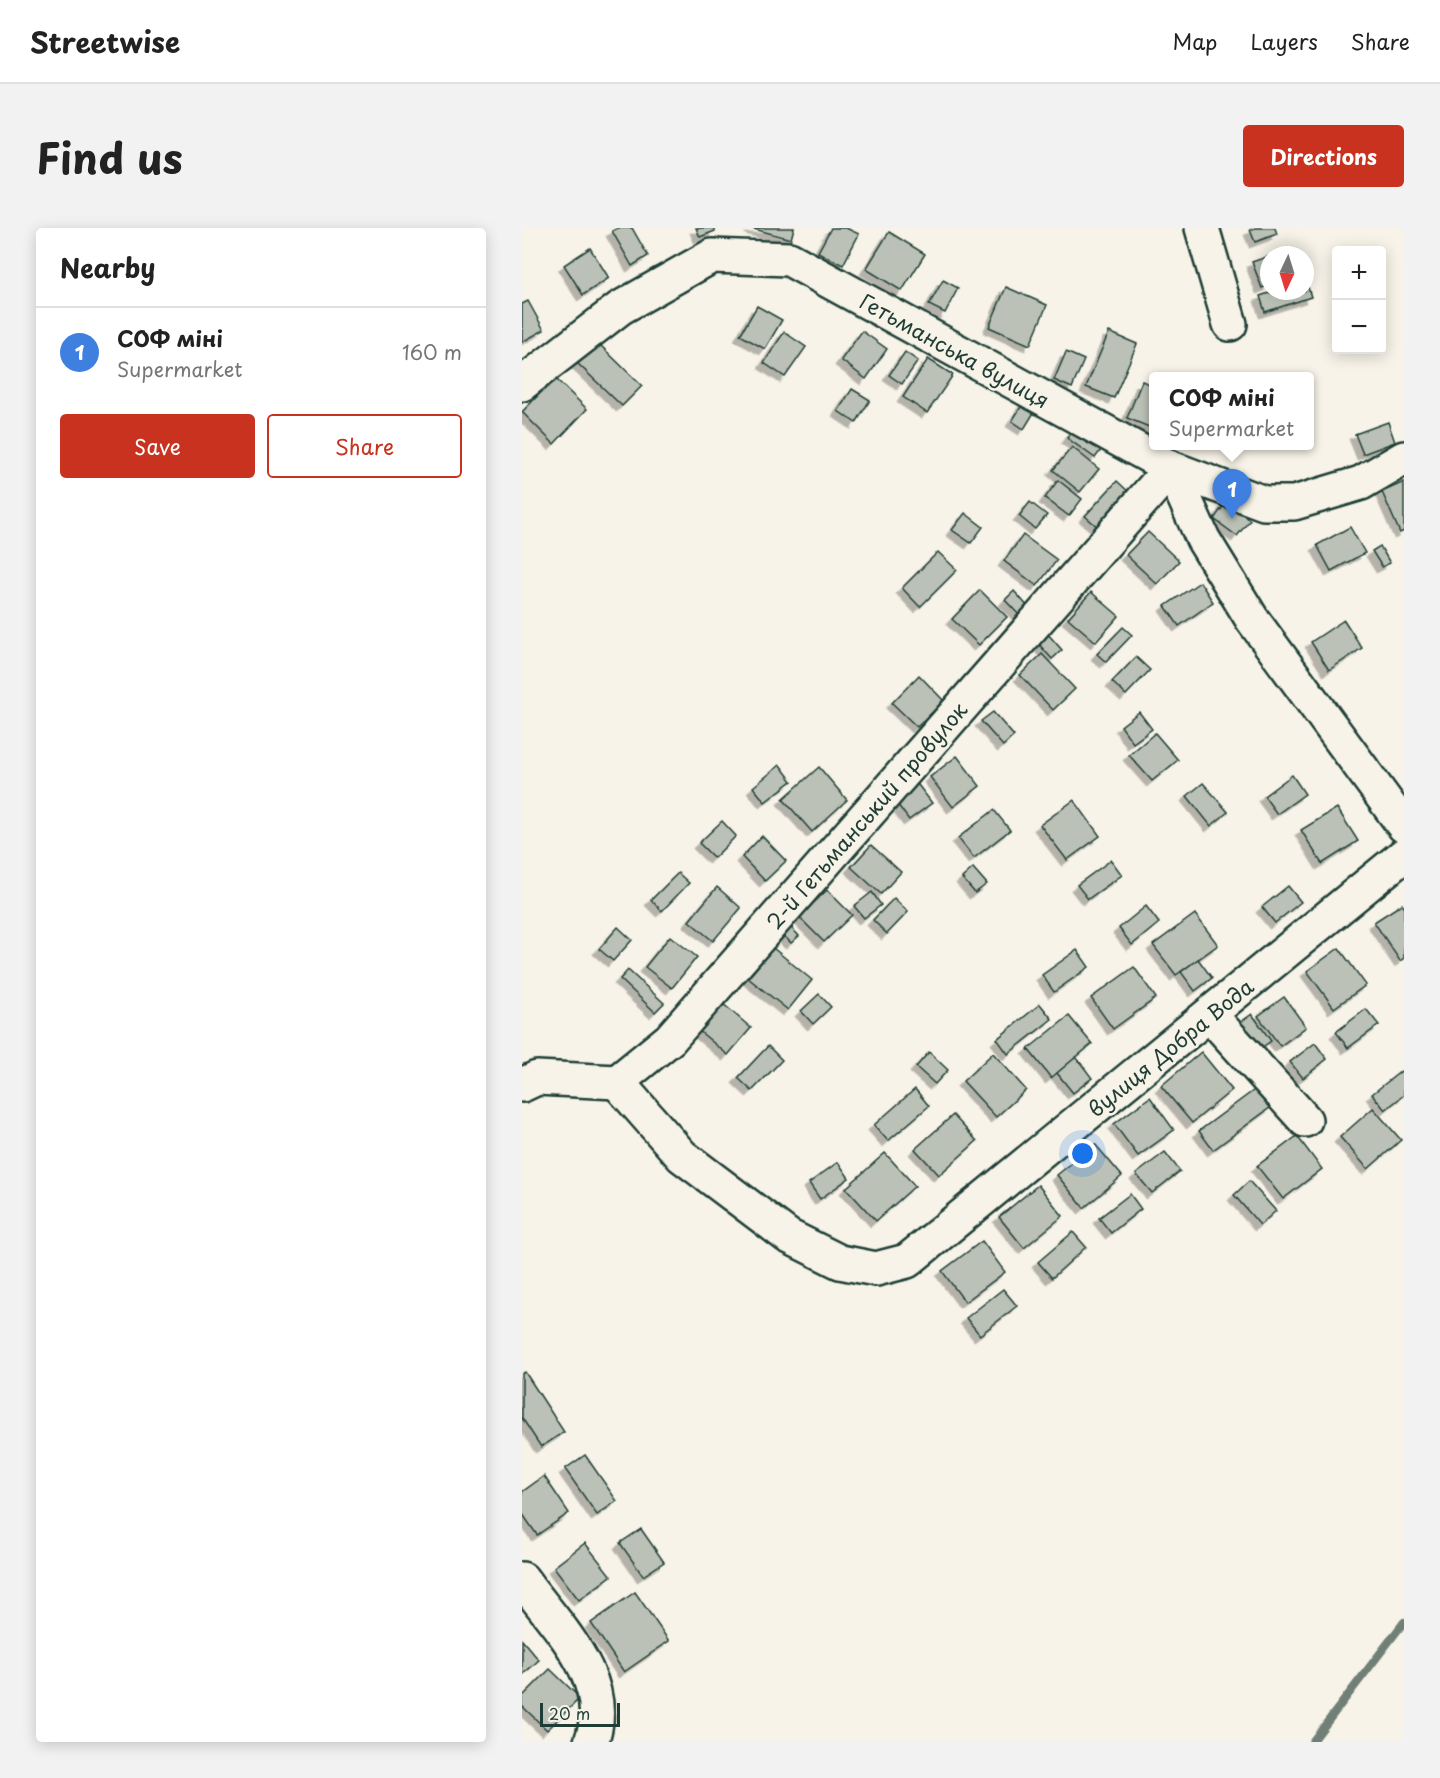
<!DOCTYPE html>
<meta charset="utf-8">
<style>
body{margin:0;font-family:"Playpen Sans",sans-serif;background:#f2f2f2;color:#222}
.controls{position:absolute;right:18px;top:18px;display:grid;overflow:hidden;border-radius:6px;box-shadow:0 3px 15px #0003}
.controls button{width:54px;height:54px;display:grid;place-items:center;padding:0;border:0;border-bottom:2px solid #e0e0e0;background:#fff;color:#222;font:30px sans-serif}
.compass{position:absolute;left:738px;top:18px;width:54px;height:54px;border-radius:50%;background:#fff;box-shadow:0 3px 15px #0003;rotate:184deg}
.scale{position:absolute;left:18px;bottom:15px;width:80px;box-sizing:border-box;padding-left:6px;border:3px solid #1f3d34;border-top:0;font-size:16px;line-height:21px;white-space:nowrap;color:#1f3d34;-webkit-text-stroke:4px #f7f3e8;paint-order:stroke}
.you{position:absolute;left:561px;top:926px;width:21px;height:21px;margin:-15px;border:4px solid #fff;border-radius:50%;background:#1a73e8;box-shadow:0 0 0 9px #1a73e833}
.badge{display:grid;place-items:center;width:39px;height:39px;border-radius:50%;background:#c8321e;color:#fff;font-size:20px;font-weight:700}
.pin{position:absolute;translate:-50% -50px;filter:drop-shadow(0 2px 3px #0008)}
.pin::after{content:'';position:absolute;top:32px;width:21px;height:18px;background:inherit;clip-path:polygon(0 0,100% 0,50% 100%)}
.popup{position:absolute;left:627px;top:144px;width:165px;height:78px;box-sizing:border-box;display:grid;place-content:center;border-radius:6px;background:#fff;filter:drop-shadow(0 2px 4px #0005);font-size:20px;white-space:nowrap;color:#767676}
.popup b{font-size:22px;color:#222}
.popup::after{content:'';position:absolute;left:50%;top:100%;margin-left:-12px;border:12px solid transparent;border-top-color:#fff}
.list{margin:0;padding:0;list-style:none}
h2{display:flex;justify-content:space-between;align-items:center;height:78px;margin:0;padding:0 24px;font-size:26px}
h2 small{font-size:20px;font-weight:400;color:#767676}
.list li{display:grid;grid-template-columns:39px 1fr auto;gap:18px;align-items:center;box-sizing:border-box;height:90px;padding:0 24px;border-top:2px solid #e0e0e0}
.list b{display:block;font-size:22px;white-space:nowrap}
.list p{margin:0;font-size:20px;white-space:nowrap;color:#767676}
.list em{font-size:20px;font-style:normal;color:#767676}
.actions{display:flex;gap:12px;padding:18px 24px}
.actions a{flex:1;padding:14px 0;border:2px solid #c8321e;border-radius:6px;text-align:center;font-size:21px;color:#c8321e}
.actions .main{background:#c8321e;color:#fff}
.map{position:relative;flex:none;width:882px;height:1514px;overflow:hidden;border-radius:6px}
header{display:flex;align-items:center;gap:36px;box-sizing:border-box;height:84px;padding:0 30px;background:#fff;border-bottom:2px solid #e0e0e0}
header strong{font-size:28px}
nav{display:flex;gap:33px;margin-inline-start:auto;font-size:21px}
.intro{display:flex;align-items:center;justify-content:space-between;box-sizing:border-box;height:144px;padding:0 36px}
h1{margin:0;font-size:42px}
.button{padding:15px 27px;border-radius:6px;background:#c8321e;color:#fff;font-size:21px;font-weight:700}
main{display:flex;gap:36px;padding:0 36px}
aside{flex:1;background:#fff;border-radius:6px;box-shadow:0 3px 15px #0003}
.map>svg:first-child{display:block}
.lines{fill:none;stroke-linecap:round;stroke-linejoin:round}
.stream{stroke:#6f8077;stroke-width:8}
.building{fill:#bbc1b6;stroke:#1f3d34;stroke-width:1.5;filter:url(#shadow)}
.minor-casing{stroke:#1f3d34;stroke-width:38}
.minor{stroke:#f7f3e8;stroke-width:33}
.labels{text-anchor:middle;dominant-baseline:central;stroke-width:5;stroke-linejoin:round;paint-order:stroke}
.street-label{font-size:21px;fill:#1f3d34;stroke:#f7f3e8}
</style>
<header>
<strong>Streetwise</strong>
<nav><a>Map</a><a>Layers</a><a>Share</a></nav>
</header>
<div class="intro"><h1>Find us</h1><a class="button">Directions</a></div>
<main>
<aside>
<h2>Nearby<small></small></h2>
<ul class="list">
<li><span class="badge" style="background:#3f7fe0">1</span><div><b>СОФ міні</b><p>Supermarket</p></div><em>160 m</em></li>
</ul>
<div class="actions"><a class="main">Save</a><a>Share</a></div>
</aside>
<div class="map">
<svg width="882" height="1514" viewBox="0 0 882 1514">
<defs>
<filter id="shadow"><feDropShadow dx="-5.5" dy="5.5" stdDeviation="0" flood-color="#0004"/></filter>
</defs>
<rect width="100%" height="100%" fill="#f7f3e8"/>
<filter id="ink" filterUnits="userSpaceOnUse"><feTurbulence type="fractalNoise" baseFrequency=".0167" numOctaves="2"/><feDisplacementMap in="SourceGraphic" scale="12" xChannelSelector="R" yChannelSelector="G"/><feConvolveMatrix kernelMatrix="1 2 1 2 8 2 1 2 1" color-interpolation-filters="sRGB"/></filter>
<g filter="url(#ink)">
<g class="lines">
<path class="stream" d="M 790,1514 L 882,1394"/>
</g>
<g class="building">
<path d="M 96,0 L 110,0 L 126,28 L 110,38 L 90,3 Z"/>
<path d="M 174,0 L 192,0 L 193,3 L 178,9 Z"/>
<path d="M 228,0 L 272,0 L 269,11 Z"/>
<path d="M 309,0 L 324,0 L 337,6 L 321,37 L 296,24 Z"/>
<path d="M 733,0 L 753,0 L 755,6 L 733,14 L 728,2 Z"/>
<path d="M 367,4 L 403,26 L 380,63 L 344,41 Z"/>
<path d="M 68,20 L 87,50 L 61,67 L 42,37 Z"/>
<path d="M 767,21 L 769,27 L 750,27 Z"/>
<path d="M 747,28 L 747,57 L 740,60 L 730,34 Z"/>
<path d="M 421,52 L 436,60 L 423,85 L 407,77 Z"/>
<path d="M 784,53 L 789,69 L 743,84 L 738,68 L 753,63 L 783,63 Z"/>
<path d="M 484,59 L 525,77 L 508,117 L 467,99 Z"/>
<path d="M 6,73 L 22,102 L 0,114 L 0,76 Z"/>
<path d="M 235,78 L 260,92 L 243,121 L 218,107 Z"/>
<path d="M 340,103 L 365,121 L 344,151 L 319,132 Z"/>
<path d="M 262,104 L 284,119 L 263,149 L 242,135 Z"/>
<path d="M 587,104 L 615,116 L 592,170 L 564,159 Z"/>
<path d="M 73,112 L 120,158 L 100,178 L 53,133 Z"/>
<path d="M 383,124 L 396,133 L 380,156 L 367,147 Z"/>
<path d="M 544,124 L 562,132 L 550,160 L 532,152 Z"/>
<path d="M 406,131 L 431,147 L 405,185 L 381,169 Z"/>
<path d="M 33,150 L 65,181 L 32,216 L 0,184 Z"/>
<path d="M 620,153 L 632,158 L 632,201 L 605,190 Z"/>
<path d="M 330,161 L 348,172 L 334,195 L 316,183 Z"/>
<path d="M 504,171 L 516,178 L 502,201 L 490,193 Z"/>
<path d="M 866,194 L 873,214 L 841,226 L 833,206 Z"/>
<path d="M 554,197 L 582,218 L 573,230 L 545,210 Z"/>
<path d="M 550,219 L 577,241 L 558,264 L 531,242 Z"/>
<path d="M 536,252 L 560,271 L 547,288 L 523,270 Z"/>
<path d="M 595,253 L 609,266 L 577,300 L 563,288 Z"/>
<path d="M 882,254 L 882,303 L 878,305 L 860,264 Z"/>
<path d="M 508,274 L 525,287 L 513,301 L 497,288 Z"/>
<path d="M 704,274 L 728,292 L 715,308 L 692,291 Z"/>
<path d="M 443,285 L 461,299 L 449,315 L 430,302 Z"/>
<path d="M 828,299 L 843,325 L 809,343 L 795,317 Z"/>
<path d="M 626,304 L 657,333 L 635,356 L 604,327 Z"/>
<path d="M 501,307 L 535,332 L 515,358 L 482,333 Z"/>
<path d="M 858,318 L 868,335 L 860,339 L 850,323 Z"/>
<path d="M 416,324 L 435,342 L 398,379 L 380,360 Z"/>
<path d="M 678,354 L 691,374 L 657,398 L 643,378 Z"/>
<path d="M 458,362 L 485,389 L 457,417 L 430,391 Z"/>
<path d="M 492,363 L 508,381 L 499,389 L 483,372 Z"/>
<path d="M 569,364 L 597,388 L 574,414 L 546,390 Z"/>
<path d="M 822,392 L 840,420 L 807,442 L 789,414 Z"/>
<path d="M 601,399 L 610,407 L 584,434 L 575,426 Z"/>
<path d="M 525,405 L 540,422 L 530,431 L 515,414 Z"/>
<path d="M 520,426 L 553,461 L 531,482 L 498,447 Z"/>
<path d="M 614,429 L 628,442 L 604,467 L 590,454 Z"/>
<path d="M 397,447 L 422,473 L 395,499 L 370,475 Z"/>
<path d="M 471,484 L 492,508 L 481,518 L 459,493 Z"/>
<path d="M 617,484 L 630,501 L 611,515 L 599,498 Z"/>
<path d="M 633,505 L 656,532 L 630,553 L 607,527 Z"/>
<path d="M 435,528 L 458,558 L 431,579 L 408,549 Z"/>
<path d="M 258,537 L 270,553 L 243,574 L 231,559 Z"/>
<path d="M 297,539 L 325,572 L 290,604 L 261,571 Z"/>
<path d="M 770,547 L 783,566 L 755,586 L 742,568 Z"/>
<path d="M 393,553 L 410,575 L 387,592 L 370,569 Z"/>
<path d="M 681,555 L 706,584 L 689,598 L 665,568 Z"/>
<path d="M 552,572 L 578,608 L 545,632 L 518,597 Z"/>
<path d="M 815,580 L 836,613 L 800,636 L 779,602 Z"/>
<path d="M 472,582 L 488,602 L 452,630 L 436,610 Z"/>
<path d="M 200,593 L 214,608 L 192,630 L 177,615 Z"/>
<path d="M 240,608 L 264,633 L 243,653 L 220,629 Z"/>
<path d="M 349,617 L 379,644 L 359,666 L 329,639 Z"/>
<path d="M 589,632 L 600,647 L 566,671 L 555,657 Z"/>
<path d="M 451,640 L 465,656 L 453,665 L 440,650 Z"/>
<path d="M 156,645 L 167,655 L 140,683 L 129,672 Z"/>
<path d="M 766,658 L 779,674 L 753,695 L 740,679 Z"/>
<path d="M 195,659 L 219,680 L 191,713 L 167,693 Z"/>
<path d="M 305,662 L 330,687 L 302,714 L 277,689 Z"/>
<path d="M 350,664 L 359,677 L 342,690 L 332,678 Z"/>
<path d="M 372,670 L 386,684 L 365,706 L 351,692 Z"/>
<path d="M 880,676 L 882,679 L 882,730 L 878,733 L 852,694 Z"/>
<path d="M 624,678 L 637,695 L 610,717 L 597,700 Z"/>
<path d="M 673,686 L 696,717 L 654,747 L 631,717 Z"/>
<path d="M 263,693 L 277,708 L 269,715 L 255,701 Z"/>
<path d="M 96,699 L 110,712 L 91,733 L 77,721 Z"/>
<path d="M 148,708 L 175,729 L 150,760 L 123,739 Z"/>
<path d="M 251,720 L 290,752 L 266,782 L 226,750 Z"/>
<path d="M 817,720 L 844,757 L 812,780 L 785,743 Z"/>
<path d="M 555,722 L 567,739 L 532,764 L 520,747 Z"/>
<path d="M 676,731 L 690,750 L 673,763 L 659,744 Z"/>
<path d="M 612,739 L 634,770 L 591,801 L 569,770 Z"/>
<path d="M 106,742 L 142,775 L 133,784 L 98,751 Z"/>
<path d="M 297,766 L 309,779 L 291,796 L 279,783 Z"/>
<path d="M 762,769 L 784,799 L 758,818 L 736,788 Z"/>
<path d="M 199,774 L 229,800 L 206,827 L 176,802 Z"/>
<path d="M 518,776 L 530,791 L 486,826 L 475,811 Z"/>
<path d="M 844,781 L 857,797 L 826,820 L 814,804 Z"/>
<path d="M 730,786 L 749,813 L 735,823 L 716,796 Z"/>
<path d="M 547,788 L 570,816 L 529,850 L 506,821 Z"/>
<path d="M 793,815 L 805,831 L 781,850 L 768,834 Z"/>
<path d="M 246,818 L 260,832 L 230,863 L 216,850 Z"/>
<path d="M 407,824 L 426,842 L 413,856 L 394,839 Z"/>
<path d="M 679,824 L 710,862 L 670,895 L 639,858 Z"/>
<path d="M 471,825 L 504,862 L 474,889 L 441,853 Z"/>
<path d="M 554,829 L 570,850 L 551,865 L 535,845 Z"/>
<path d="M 879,843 L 882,847 L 882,867 L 863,882 L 850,866 Z"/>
<path d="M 735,860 L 749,879 L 691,922 L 677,903 Z"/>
<path d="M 393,861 L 407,878 L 366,913 L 352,897 Z"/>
<path d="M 628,869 L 652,902 L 616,928 L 592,896 Z"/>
<path d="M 851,880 L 879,912 L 846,941 L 818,909 Z"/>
<path d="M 431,887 L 455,913 L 417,947 L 393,921 Z"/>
<path d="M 775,908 L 800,941 L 761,971 L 735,938 Z"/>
<path d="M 573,916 L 600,948 L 562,980 L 535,947 Z"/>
<path d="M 643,924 L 658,943 L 630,965 L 614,946 Z"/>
<path d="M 363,925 L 393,958 L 354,993 L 324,960 Z"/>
<path d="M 316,934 L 327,950 L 298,971 L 287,955 Z"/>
<path d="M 727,953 L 754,983 L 738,997 L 712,967 Z"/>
<path d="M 516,957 L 541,988 L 502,1020 L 477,989 Z"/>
<path d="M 608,966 L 619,981 L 589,1005 L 577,990 Z"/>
<path d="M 551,1004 L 564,1019 L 530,1050 L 516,1034 Z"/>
<path d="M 460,1013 L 483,1044 L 443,1074 L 420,1043 Z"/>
<path d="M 481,1061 L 495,1078 L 458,1107 L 444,1090 Z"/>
<path d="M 3,1144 L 42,1204 L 19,1219 L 0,1190 L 0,1146 Z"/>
<path d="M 63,1227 L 95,1273 L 75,1287 L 43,1241 Z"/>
<path d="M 22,1248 L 47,1285 L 15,1307 L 0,1285 L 0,1264 Z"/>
<path d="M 119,1301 L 142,1334 L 121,1348 L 98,1315 Z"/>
<path d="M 63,1315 L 89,1348 L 57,1372 L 32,1339 Z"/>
<path d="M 113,1364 L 147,1413 L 102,1444 L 69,1395 Z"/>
<path d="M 0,1412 L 17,1432 L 0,1447 Z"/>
<path d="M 28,1441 L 58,1470 L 25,1502 L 0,1478 L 0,1469 Z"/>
</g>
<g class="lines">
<defs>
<g id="minor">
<path d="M 680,0 L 708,96"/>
<path d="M 0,156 L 98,80 L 190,28 L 267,31 L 649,240 L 742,275 L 772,275 L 839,255 L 882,230"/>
<path d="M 688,787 L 783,892"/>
<path d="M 95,854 L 160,928 L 266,1008 L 318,1034 L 354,1041 L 385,1033 L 882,627"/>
<path d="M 0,857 L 15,850 L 95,854 L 148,811 L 649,240 L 681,311 L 730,391 L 882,598"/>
<path d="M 0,1351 C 34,1398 93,1452 69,1514"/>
</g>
</defs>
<use href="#minor" class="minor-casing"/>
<use href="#minor" class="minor"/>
</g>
</g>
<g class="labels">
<g class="street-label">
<text transform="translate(433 122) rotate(29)">Гетьманська вулиця</text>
<text transform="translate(344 587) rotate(-49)">2-й Гетьманський провулок</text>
<text transform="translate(648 819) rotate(-39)">вулиця Добра Вода</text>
</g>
</g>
</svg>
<div class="controls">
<button>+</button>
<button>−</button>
</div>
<svg class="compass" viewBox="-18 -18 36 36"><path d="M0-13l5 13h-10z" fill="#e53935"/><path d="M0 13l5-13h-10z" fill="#767676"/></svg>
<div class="scale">20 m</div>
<div class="you"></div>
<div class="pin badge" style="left:710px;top:291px;background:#3f7fe0">1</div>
<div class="popup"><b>СОФ міні</b>Supermarket</div>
</div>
</main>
